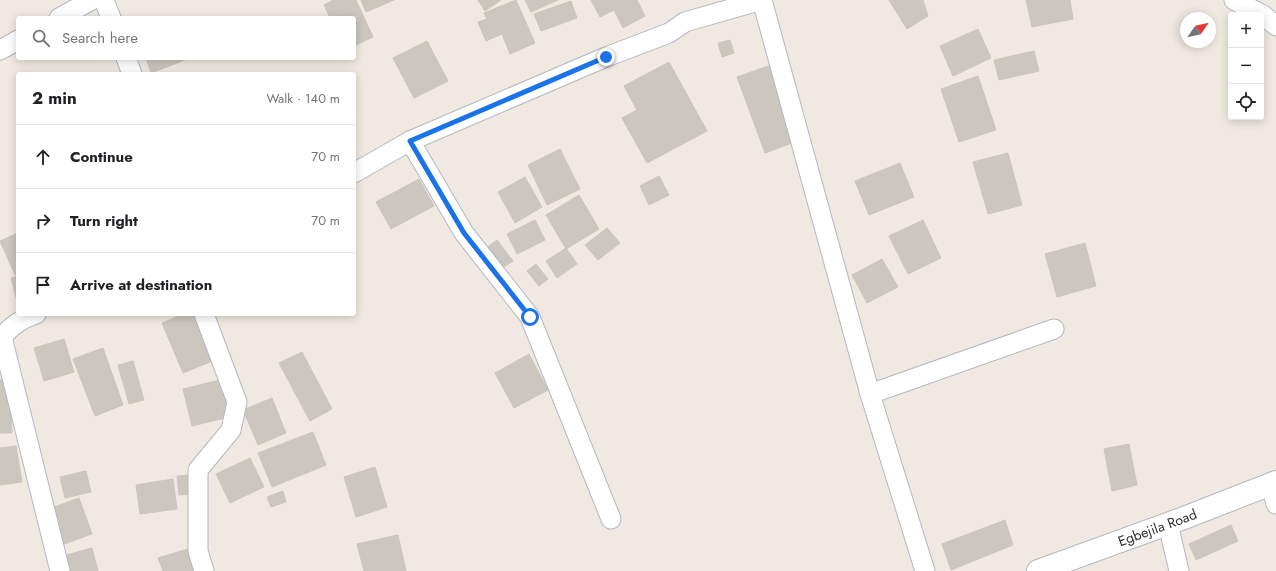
<!DOCTYPE html>
<meta charset="utf-8">
<style>
body{margin:0;font-family:Jost,sans-serif;background:#f6f6f6;color:#202124}
.controls{position:absolute;right:12px;top:12px;display:grid;overflow:hidden;border-radius:4px;box-shadow:0 2px 10px #0003}
.controls button{width:36px;height:36px;display:grid;place-items:center;padding:0;border:0;border-bottom:1px solid #e0e0e0;background:#fff;color:#202124;font:20px sans-serif}
.compass{position:absolute;left:1180px;top:12px;width:36px;height:36px;border-radius:50%;background:#fff;box-shadow:0 2px 10px #0003;rotate:56deg}
.stop{position:absolute;width:12px;height:12px;margin:-9px;border:3px solid #1a73e8;border-radius:50%;background:#fff}
.stop.end{background:#1a73e8;border-color:#fff;box-shadow:0 1px 4px #0008}
.list{margin:0;padding:0;list-style:none}
h2{display:flex;justify-content:space-between;align-items:center;height:52px;margin:0;padding:0 16px;font-size:17px}
h2 small{font-size:13px;font-weight:400;color:#757577}
.list li{display:grid;grid-template-columns:26px 1fr auto;gap:12px;align-items:center;box-sizing:border-box;height:64px;padding:0 16px;border-top:1px solid #e0e0e0}
.list b{display:block;font-size:15px;white-space:nowrap}
.list em{font-size:13px;font-style:normal;color:#757577}
.icon{flex:none;width:22px;height:22px;fill:none;stroke:currentColor;stroke-width:2;stroke-linecap:round;stroke-linejoin:round}
.map{position:relative;flex:none;width:1276px;height:571px;overflow:hidden}
.search{position:absolute;background:#fff;box-shadow:0 2px 10px #0003;left:16px;top:16px;width:340px;height:44px;display:flex;align-items:center;gap:10px;box-sizing:border-box;padding:0 14px;border-radius:4px;color:#757577;font-size:15px}
.panel{position:absolute;background:#fff;box-shadow:0 2px 10px #0003;left:16px;top:72px;width:340px;height:244px;border-radius:4px}
.map>svg:first-child{display:block}
.building{fill:#cbc7bf;stroke:#cbc5ba}
.lines{fill:none;stroke-linecap:round;stroke-linejoin:round}
.minor-casing{stroke:#b4b7c1;stroke-width:21}
.tertiary-casing{stroke:#b4b7c1;stroke-width:24}
.minor{stroke:#fff;stroke-width:19}
.tertiary{stroke:#fff;stroke-width:22}
.route{stroke:#1a73e8;stroke-width:5}
.labels{text-anchor:middle;dominant-baseline:central;stroke-width:3.5;stroke-linejoin:round;paint-order:stroke}
.street-label{font-size:14px;fill:#2e2e2e;stroke:#fff}
</style>
<div class="map">
<svg width="1276" height="571" viewBox="0 0 1276 571">
<rect width="100%" height="100%" fill="#efe9e1"/>
<g class="building">
<path d="M 333,0 L 356,0 L 373,37 L 354,46 L 354,18 L 330,18 L 324,5 Z"/>
<path d="M 361,0 L 394,0 L 366,12 Z"/>
<path d="M 478,0 L 501,0 L 485,11 Z"/>
<path d="M 516,0 L 535,43 L 510,54 L 502,34 L 486,41 L 478,22 L 487,19 L 484,13 Z"/>
<path d="M 525,0 L 558,0 L 531,12 Z"/>
<path d="M 591,0 L 637,0 L 645,16 L 623,28 L 614,10 L 600,17 Z"/>
<path d="M 889,0 L 923,0 L 928,16 L 907,29 Z"/>
<path d="M 1026,0 L 1070,0 L 1073,19 L 1032,27 Z"/>
<path d="M 571,1 L 577,18 L 541,31 L 534,14 Z"/>
<path d="M 978,29 L 991,58 L 953,76 L 940,46 Z"/>
<path d="M 730,40 L 734,53 L 722,57 L 718,43 Z"/>
<path d="M 427,41 L 448,81 L 414,98 L 393,58 Z"/>
<path d="M 1034,51 L 1039,71 L 999,80 L 994,60 Z"/>
<path d="M 146,58 L 184,58 L 185,60 L 151,73 Z"/>
<path d="M 669,62 L 707,131 L 647,163 L 622,118 L 637,110 L 624,86 Z"/>
<path d="M 771,65 L 798,141 L 765,153 L 737,77 Z"/>
<path d="M 978,76 L 996,130 L 959,142 L 941,89 Z"/>
<path d="M 560,149 L 580,189 L 547,205 L 528,165 Z"/>
<path d="M 1008,153 L 1022,205 L 988,214 L 973,162 Z"/>
<path d="M 900,163 L 914,197 L 869,215 L 855,181 Z"/>
<path d="M 659,176 L 669,195 L 649,205 L 640,186 Z"/>
<path d="M 525,177 L 542,207 L 515,223 L 498,192 Z"/>
<path d="M 419,179 L 434,206 L 391,229 L 376,202 Z"/>
<path d="M 579,195 L 599,229 L 566,249 L 546,215 Z"/>
<path d="M 535,220 L 545,240 L 517,254 L 507,234 Z"/>
<path d="M 923,220 L 941,258 L 908,274 L 889,236 Z"/>
<path d="M 607,228 L 620,243 L 598,260 L 585,245 Z"/>
<path d="M 18,233 L 18,273 L 15,275 L 0,241 Z"/>
<path d="M 497,240 L 513,261 L 499,270 L 484,250 Z"/>
<path d="M 1085,243 L 1096,286 L 1057,297 L 1045,254 Z"/>
<path d="M 566,248 L 577,264 L 557,278 L 546,261 Z"/>
<path d="M 882,259 L 898,287 L 867,303 L 852,275 Z"/>
<path d="M 536,264 L 548,279 L 539,286 L 527,271 Z"/>
<path d="M 18,276 L 18,305 L 11,278 Z"/>
<path d="M 184,314 L 198,314 L 217,359 L 183,373 L 162,323 Z"/>
<path d="M 64,339 L 74,372 L 44,381 L 34,348 Z"/>
<path d="M 103,348 L 123,405 L 95,416 L 73,359 Z"/>
<path d="M 302,352 L 332,409 L 310,421 L 279,363 Z"/>
<path d="M 529,354 L 548,390 L 514,408 L 495,373 Z"/>
<path d="M 133,361 L 144,400 L 129,404 L 118,365 Z"/>
<path d="M 10,379 L 12,433 L 0,433 L 0,380 Z"/>
<path d="M 224,379 L 233,416 L 192,426 L 183,389 Z"/>
<path d="M 272,398 L 286,433 L 258,445 L 243,410 Z"/>
<path d="M 313,432 L 326,465 L 272,487 L 258,453 Z"/>
<path d="M 1129,444 L 1137,485 L 1112,491 L 1104,449 Z"/>
<path d="M 16,446 L 22,482 L 0,485 L 0,448 Z"/>
<path d="M 250,458 L 264,487 L 230,503 L 216,474 Z"/>
<path d="M 375,467 L 387,507 L 356,517 L 344,477 Z"/>
<path d="M 86,471 L 91,492 L 65,498 L 60,477 Z"/>
<path d="M 190,475 L 192,494 L 179,495 L 177,476 Z"/>
<path d="M 173,479 L 177,509 L 140,514 L 136,485 Z"/>
<path d="M 283,491 L 286,502 L 271,507 L 267,497 Z"/>
<path d="M 79,498 L 92,534 L 59,546 L 46,510 Z"/>
<path d="M 1005,520 L 1013,545 L 951,570 L 942,544 Z"/>
<path d="M 1231,525 L 1238,541 L 1196,560 L 1189,544 Z"/>
<path d="M 398,535 L 406,571 L 364,571 L 357,544 Z"/>
<path d="M 92,548 L 98,571 L 67,571 L 63,556 Z"/>
<path d="M 191,548 L 199,571 L 163,571 L 158,558 Z"/>
</g>
<g class="lines">
<defs>
<g id="minor">
<path d="M 104,0 L 111,18"/>
<path d="M 762,0 L 870,394 L 925,571"/>
<path d="M 1234,0 L 1263,15 L 1276,26"/>
<path d="M 59,18 L 92,0"/>
<path d="M 0,50 L 18,40"/>
<path d="M 126,58 L 132,74"/>
<path d="M 410,141 L 464,233 L 530,317 L 611,519"/>
<path d="M 354,173 L 410,141 L 606,57 L 669,33 L 685,22 L 762,0"/>
<path d="M 2,337 L 60,571"/>
<path d="M 0,341 C 7,328 23,318 36,314"/>
<path d="M 870,394 L 1054,329"/>
<path d="M 1271,484 L 1276,504"/>
<path d="M 1168,524 L 1179,571"/>
<path d="M 204,571 L 198,551 L 198,470 L 231,430 L 237,402 L 204,314"/>
</g>
<g id="tertiary">
<path id="s1" d="M 1038,571 L 1184,518 L 1276,482"/>
</g>
</defs>
<use href="#minor" class="minor-casing"/>
<use href="#tertiary" class="tertiary-casing"/>
<use href="#minor" class="minor"/>
<use href="#tertiary" class="tertiary"/>
</g>
<g class="lines">
<path class="route" d="M 530,317 L 464,233 L 410,141 L 606,57"/>
</g>
<g class="labels">
<g class="street-label">
<text stroke="none"><textPath href="#s1" startOffset="127">Egbejila Road</textPath></text>
</g>
</g>
</svg>
<div class="controls">
<button>+</button>
<button>−</button>
<button><svg class="icon" aria-label="locate" viewBox="0 0 24 24"><circle cx="12" cy="12" r="6"/><path d="M12 2v4M12 18v4M2 12h4M18 12h4"/></svg></button>
</div>
<svg class="compass" viewBox="-18 -18 36 36"><path d="M0-13l5 13h-10z" fill="#e53935"/><path d="M0 13l5-13h-10z" fill="#757577"/></svg>
<div class="stop" style="left:530px;top:317px"></div>
<div class="stop end" style="left:606px;top:57px"></div>
<div class="search"><svg class="icon" aria-label="search" viewBox="0 0 24 24"><circle cx="10" cy="10" r="6"/><path d="M15 15l6 6"/></svg>Search here</div>
<section class="panel">
<h2>2 min<small>Walk · 140 m</small></h2>
<ul class="list">
<li><svg class="icon" aria-label="ahead" viewBox="0 0 24 24"><path d="M12 20V5M6 11l6-6 6 6"/></svg><div><b>Continue</b></div><em>70 m</em></li>
<li><svg class="icon" aria-label="right" viewBox="0 0 24 24"><path d="M7 20v-9h11M14 6l5 5-5 5"/></svg><div><b>Turn right</b></div><em>70 m</em></li>
<li><svg class="icon" aria-label="arrive" viewBox="0 0 24 24"><path d="M6 21V4h12l-3 4 3 4H6"/></svg><div><b>Arrive at destination</b></div></li>
</ul>
</section>
</div>
